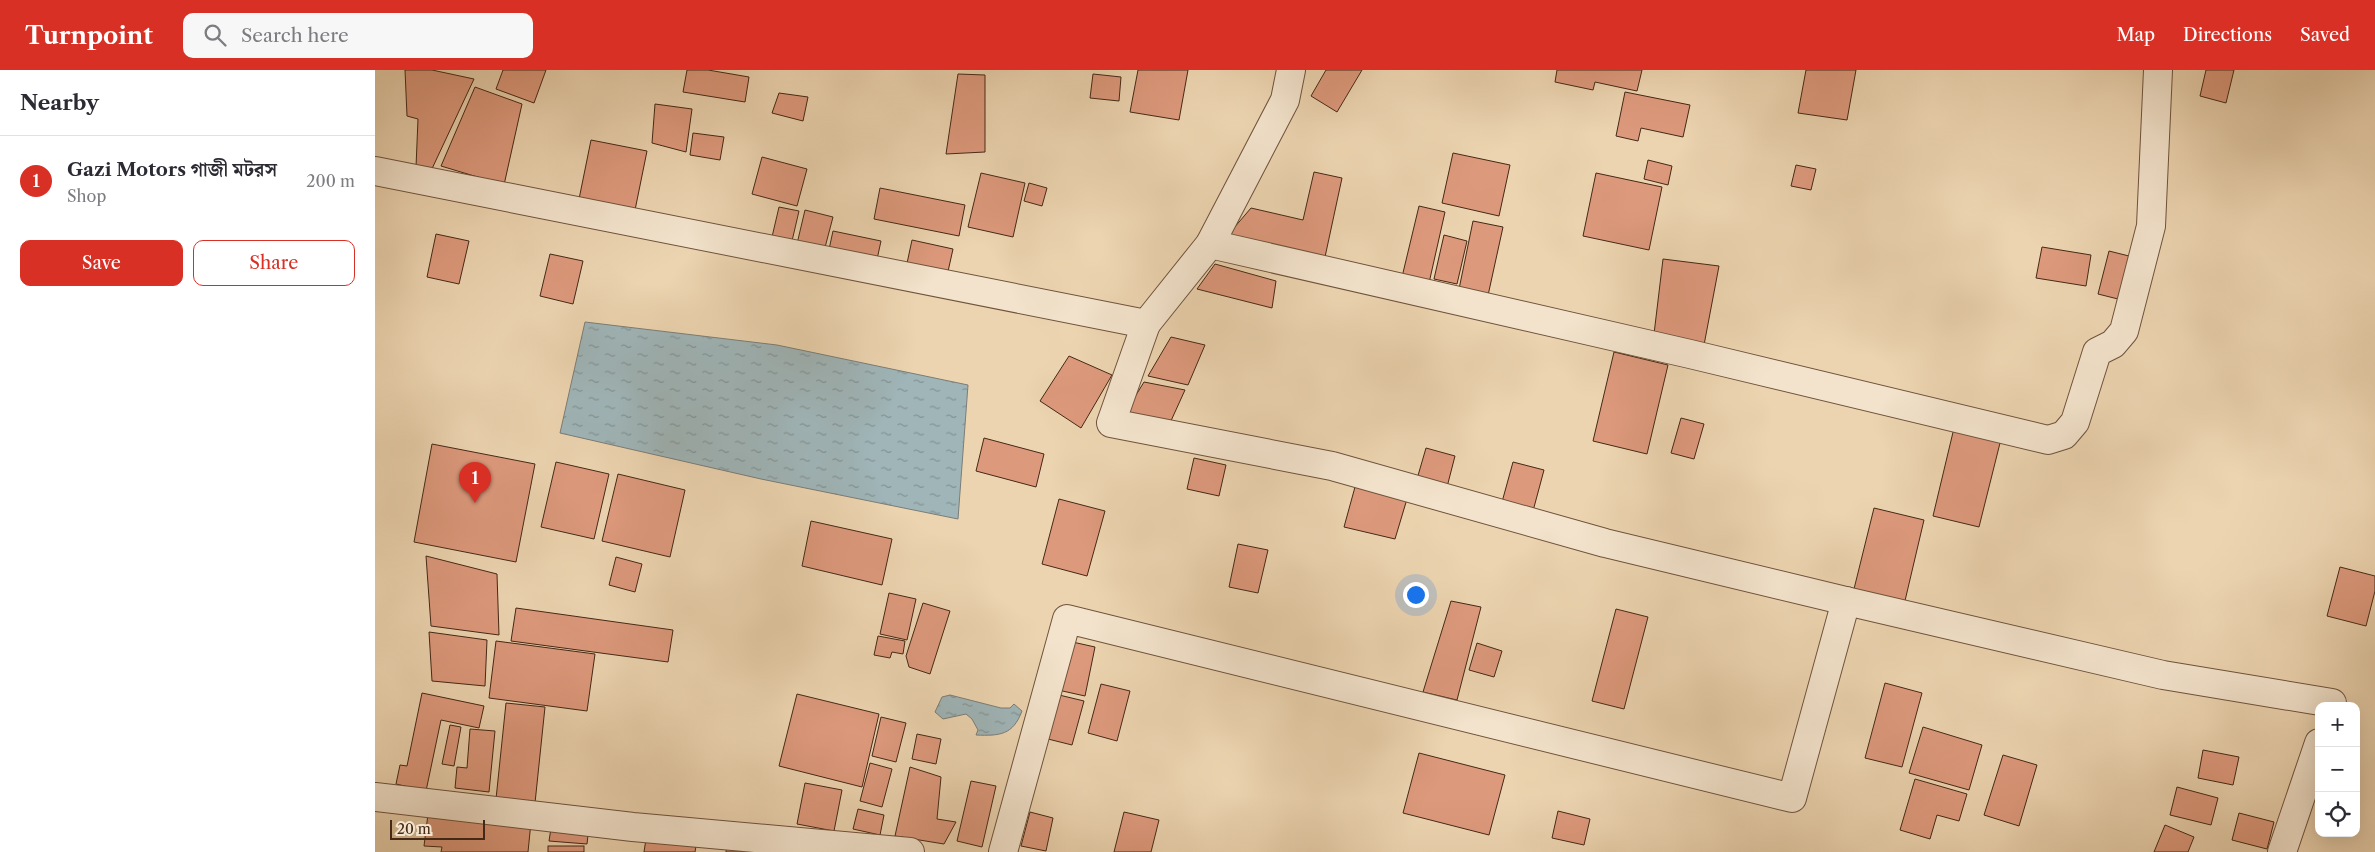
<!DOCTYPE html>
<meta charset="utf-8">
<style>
body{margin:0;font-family:"Libre Caslon Text","Noto Serif Bengali",serif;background:#f7f7f7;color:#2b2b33}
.controls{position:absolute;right:15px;bottom:15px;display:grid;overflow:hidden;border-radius:10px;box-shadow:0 5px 20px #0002}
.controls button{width:45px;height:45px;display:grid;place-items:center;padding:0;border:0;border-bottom:1px solid #e1e1e2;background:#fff;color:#2b2b33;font:25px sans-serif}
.scale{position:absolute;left:15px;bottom:12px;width:95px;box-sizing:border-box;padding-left:5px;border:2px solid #452816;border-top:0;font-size:14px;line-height:18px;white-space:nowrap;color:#452816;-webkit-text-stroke:4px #f3e3cc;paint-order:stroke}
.you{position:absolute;left:1040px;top:524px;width:18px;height:18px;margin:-12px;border:4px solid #fff;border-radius:50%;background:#1a73e8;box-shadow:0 0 0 8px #1a73e833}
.badge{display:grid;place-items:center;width:32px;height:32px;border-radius:50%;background:#d93025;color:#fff;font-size:16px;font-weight:700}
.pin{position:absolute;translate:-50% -41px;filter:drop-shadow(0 1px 2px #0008)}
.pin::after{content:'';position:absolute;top:26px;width:18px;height:15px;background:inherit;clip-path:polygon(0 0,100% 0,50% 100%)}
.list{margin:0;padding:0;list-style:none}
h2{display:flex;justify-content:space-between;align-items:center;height:65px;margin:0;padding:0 20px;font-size:21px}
h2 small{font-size:16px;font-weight:400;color:#7c7c81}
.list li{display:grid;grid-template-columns:32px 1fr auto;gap:15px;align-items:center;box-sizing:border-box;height:90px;padding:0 20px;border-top:1px solid #e1e1e2}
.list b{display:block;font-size:19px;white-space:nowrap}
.list p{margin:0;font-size:16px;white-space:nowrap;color:#7c7c81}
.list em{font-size:16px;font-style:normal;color:#7c7c81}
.actions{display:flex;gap:10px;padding:15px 20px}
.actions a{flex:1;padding:11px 0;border:1px solid #d93025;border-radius:10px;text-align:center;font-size:18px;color:#d93025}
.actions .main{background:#d93025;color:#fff}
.icon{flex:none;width:28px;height:28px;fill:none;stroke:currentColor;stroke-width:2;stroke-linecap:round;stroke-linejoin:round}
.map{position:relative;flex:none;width:2000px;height:782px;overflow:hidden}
header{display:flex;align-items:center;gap:30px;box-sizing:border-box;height:70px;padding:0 25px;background:#d93025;color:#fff}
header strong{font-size:24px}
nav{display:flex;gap:28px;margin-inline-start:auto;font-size:18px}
.search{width:350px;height:45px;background:#f7f7f7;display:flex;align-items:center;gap:12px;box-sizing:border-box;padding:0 18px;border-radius:10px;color:#7c7c81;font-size:19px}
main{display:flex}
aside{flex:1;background:#fff}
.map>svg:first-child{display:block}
.water{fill:url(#water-ripples);stroke:#7b7d77}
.building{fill:#dd997c;stroke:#452816}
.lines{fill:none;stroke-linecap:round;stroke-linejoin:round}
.minor-casing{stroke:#6f533c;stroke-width:30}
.minor{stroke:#f3e3cc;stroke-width:28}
</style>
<header>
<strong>Turnpoint</strong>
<div class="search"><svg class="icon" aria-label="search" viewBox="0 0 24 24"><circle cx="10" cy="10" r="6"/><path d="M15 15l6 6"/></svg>Search here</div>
<nav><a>Map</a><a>Directions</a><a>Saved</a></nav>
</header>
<main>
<aside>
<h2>Nearby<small></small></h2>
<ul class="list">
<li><span class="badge">1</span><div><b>Gazi Motors গাজী মটরস</b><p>Shop</p></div><em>200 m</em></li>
</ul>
<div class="actions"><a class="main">Save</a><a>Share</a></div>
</aside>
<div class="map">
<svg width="2000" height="782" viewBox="0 0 2000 782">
<defs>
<pattern id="water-ripples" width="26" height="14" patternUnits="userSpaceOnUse" patternTransform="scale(1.25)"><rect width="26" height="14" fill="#9fb5b8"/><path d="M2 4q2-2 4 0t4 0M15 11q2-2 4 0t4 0" fill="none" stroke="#839395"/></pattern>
</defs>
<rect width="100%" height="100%" fill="#ecd4b0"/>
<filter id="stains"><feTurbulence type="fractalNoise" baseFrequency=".004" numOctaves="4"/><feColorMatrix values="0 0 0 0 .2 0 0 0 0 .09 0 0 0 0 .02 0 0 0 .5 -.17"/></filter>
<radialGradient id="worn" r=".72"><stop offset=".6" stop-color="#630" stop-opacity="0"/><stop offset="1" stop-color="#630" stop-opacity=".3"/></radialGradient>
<g class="water">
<path d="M 210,252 L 402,275 L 593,315 L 583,449 L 386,409 L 185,363 Z"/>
<path d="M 575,625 L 626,638 L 635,638 L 639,634 L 647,641 C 638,665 625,666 601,665 L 603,660 L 597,649 L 591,644 L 568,649 L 560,642 L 567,627 Z"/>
</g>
<g class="building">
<path d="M 30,0 L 57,0 L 99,9 L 55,103 L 41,97 L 43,49 L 32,46 Z"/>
<path d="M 128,0 L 171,0 L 159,33 L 121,19 Z"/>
<path d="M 312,0 L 333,0 L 374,7 L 370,32 L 308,22 Z"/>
<path d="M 763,0 L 813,0 L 804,50 L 755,42 Z"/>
<path d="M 951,0 L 987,0 L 962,42 L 936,26 Z"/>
<path d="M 1182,0 L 1267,0 L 1262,21 L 1220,12 L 1218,20 L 1180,12 Z"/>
<path d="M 1431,0 L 1481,0 L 1472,50 L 1423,43 Z"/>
<path d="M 1831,0 L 1859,0 L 1851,33 L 1825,26 Z"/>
<path d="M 583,4 L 610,5 L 610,82 L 571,84 Z"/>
<path d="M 718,4 L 746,7 L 744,31 L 715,28 Z"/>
<path d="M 100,17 L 147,34 L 129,115 L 66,96 Z"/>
<path d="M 1250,22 L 1315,35 L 1308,67 L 1266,58 L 1263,71 L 1241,66 Z"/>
<path d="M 404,23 L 433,27 L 428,51 L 397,43 Z"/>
<path d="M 280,34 L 317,39 L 311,82 L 277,73 Z"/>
<path d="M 318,63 L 349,67 L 345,90 L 315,85 Z"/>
<path d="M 216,70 L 272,81 L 258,150 L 202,139 Z"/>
<path d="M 1078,83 L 1135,95 L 1124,146 L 1067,133 Z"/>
<path d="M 387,87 L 432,99 L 422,136 L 377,124 Z"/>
<path d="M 1273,90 L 1297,96 L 1293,115 L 1269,109 Z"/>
<path d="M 1421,95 L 1441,99 L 1436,120 L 1416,116 Z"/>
<path d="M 939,102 L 967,108 L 950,187 L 852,166 L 876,138 L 928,150 Z"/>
<path d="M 606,103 L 650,113 L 638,167 L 593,157 Z"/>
<path d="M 1221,103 L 1287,117 L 1274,180 L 1208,166 Z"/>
<path d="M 654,113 L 672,118 L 667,136 L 649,131 Z"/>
<path d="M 505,118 L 590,135 L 584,166 L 499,149 Z"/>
<path d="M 1044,136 L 1070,142 L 1054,213 L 1027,207 Z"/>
<path d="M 404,137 L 424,141 L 417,171 L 397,167 Z"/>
<path d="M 430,140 L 458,147 L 448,185 L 421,178 Z"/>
<path d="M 1098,151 L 1128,157 L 1112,230 L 1083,224 Z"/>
<path d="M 458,161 L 506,171 L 501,194 L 453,184 Z"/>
<path d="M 61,164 L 94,171 L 84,214 L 52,207 Z"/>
<path d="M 1069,165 L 1092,171 L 1082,214 L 1059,209 Z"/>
<path d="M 537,170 L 578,179 L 572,206 L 531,198 Z"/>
<path d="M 1667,177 L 1716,185 L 1711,216 L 1661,208 Z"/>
<path d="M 1734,181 L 1762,188 L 1751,231 L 1723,224 Z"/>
<path d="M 175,184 L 208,191 L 198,234 L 165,226 Z"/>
<path d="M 1288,189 L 1344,196 L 1329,275 L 1279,264 Z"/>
<path d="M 840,194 L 901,211 L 897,238 L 822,219 Z"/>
<path d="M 796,267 L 830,275 L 813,315 L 773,306 Z"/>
<path d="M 1239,282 L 1293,295 L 1272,384 L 1218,371 Z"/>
<path d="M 694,286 L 737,305 L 706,358 L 665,331 Z"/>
<path d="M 769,312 L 810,320 L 795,353 L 750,343 Z"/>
<path d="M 1306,348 L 1329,354 L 1319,389 L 1296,383 Z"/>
<path d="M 1579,358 L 1626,369 L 1604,457 L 1558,446 Z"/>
<path d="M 609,368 L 669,384 L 661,417 L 601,401 Z"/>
<path d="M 57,374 L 160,394 L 141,492 L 39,472 Z"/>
<path d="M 1051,378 L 1080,386 L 1072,417 L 1042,409 Z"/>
<path d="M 819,388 L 851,395 L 844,426 L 812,419 Z"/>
<path d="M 181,392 L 234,404 L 219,469 L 166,457 Z"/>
<path d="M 1138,392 L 1169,400 L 1158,441 L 1127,432 Z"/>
<path d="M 243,404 L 310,420 L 295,487 L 227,471 Z"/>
<path d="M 980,417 L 1032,429 L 1020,469 L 969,457 Z"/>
<path d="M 684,429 L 730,441 L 712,506 L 667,494 Z"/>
<path d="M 1499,438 L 1549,450 L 1529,535 L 1478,523 Z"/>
<path d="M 436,451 L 517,469 L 507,515 L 427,496 Z"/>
<path d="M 863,474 L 893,480 L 883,523 L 854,517 Z"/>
<path d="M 51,486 L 122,504 L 124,565 L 56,556 Z"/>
<path d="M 241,487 L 267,494 L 260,522 L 234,515 Z"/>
<path d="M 1965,497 L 2000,506 L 2000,521 L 1991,556 L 1952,546 Z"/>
<path d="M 514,523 L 541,529 L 532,570 L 505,564 Z"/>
<path d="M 1076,531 L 1106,537 L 1082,630 L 1048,622 Z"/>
<path d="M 548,533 L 575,541 L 555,604 L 534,597 L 531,586 Z"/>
<path d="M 141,538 L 298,560 L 293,592 L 136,571 Z"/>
<path d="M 1241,539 L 1273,547 L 1249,639 L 1217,631 Z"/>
<path d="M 54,562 L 112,570 L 110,616 L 57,611 Z"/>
<path d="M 503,566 L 530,571 L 528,584 L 517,582 L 515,588 L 499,585 Z"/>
<path d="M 121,571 L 220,584 L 212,641 L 114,628 Z"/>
<path d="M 693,571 L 720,577 L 710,626 L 683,620 Z"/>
<path d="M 1102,573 L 1127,581 L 1119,607 L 1094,600 Z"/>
<path d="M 1510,613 L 1547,623 L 1527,697 L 1490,688 Z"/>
<path d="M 726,614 L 755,621 L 742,671 L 713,663 Z"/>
<path d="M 47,623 L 109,636 L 104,658 L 66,650 L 51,721 L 21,714 L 25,695 L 32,696 Z"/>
<path d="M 422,624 L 504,644 L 487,717 L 404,696 Z"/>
<path d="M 680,624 L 709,631 L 697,675 L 669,668 Z"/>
<path d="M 131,633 L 170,637 L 160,733 L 121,729 Z"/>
<path d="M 506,647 L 531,653 L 521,692 L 497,686 Z"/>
<path d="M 75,655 L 86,657 L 79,696 L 67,694 Z"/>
<path d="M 1548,657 L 1607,675 L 1594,720 L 1534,703 Z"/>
<path d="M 95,659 L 120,661 L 114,722 L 80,718 L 82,697 L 92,698 Z"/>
<path d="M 542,664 L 566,669 L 561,694 L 537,689 Z"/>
<path d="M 1828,680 L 1864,687 L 1858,715 L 1823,708 Z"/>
<path d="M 1044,683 L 1130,705 L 1114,765 L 1028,743 Z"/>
<path d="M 1628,685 L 1662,695 L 1644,756 L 1609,745 Z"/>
<path d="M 495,693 L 517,699 L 507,737 L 485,731 Z"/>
<path d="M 535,697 L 566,707 L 562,749 L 581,752 L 569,774 L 520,766 Z"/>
<path d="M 1540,709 L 1592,724 L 1584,751 L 1562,745 L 1555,769 L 1525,760 Z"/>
<path d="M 596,711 L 621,716 L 607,777 L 582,771 Z"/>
<path d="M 430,713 L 467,720 L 459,761 L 422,754 Z"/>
<path d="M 1802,717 L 1843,728 L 1836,755 L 1795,745 Z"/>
<path d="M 483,739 L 509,745 L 505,765 L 478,759 Z"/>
<path d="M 1183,741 L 1215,749 L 1209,775 L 1177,768 Z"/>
<path d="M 655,742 L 678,748 L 671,781 L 646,776 Z"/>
<path d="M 749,742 L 784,750 L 776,782 L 739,782 Z"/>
<path d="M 1864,743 L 1899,752 L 1892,779 L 1857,770 Z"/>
<path d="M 53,744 L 156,752 L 153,782 L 66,782 L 67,777 L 49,776 Z"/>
<path d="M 177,752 L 214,756 L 212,774 L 174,771 Z"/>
<path d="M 1790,755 L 1819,767 L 1813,782 L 1779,782 Z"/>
<path d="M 271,769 L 321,776 L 320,782 L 269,782 Z"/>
<path d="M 352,774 L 399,782 L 351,782 Z"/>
<rect x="173" y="776" width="36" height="6"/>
</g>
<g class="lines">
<defs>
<g id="minor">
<path d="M 0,101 L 771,254 L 835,174 L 910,30 L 916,0"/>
<path d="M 835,174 L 1315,284 L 1673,370 L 1689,365 L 1700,352 L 1722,282 L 1738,274 L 1749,261 L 1776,156 L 1783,0"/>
<path d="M 771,254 L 736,353 L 957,396 L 1230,473 L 1471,531 L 1788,605 L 1957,633 L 1956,636"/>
<path d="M 0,727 L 258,757 L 535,782"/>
<path d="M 628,782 L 692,549 L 1417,728 L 1471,531"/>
<path d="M 1907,782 L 1944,673"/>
</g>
</defs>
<use href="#minor" class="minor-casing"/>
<use href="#minor" class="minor"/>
</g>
<rect width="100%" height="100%" filter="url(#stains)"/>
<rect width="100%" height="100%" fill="url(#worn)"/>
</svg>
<div class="controls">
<button>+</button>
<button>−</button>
<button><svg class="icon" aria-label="locate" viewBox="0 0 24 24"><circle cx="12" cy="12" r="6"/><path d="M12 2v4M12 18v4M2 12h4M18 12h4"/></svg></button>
</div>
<div class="scale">20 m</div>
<div class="you"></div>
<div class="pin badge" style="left:100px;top:433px">1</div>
</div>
</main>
